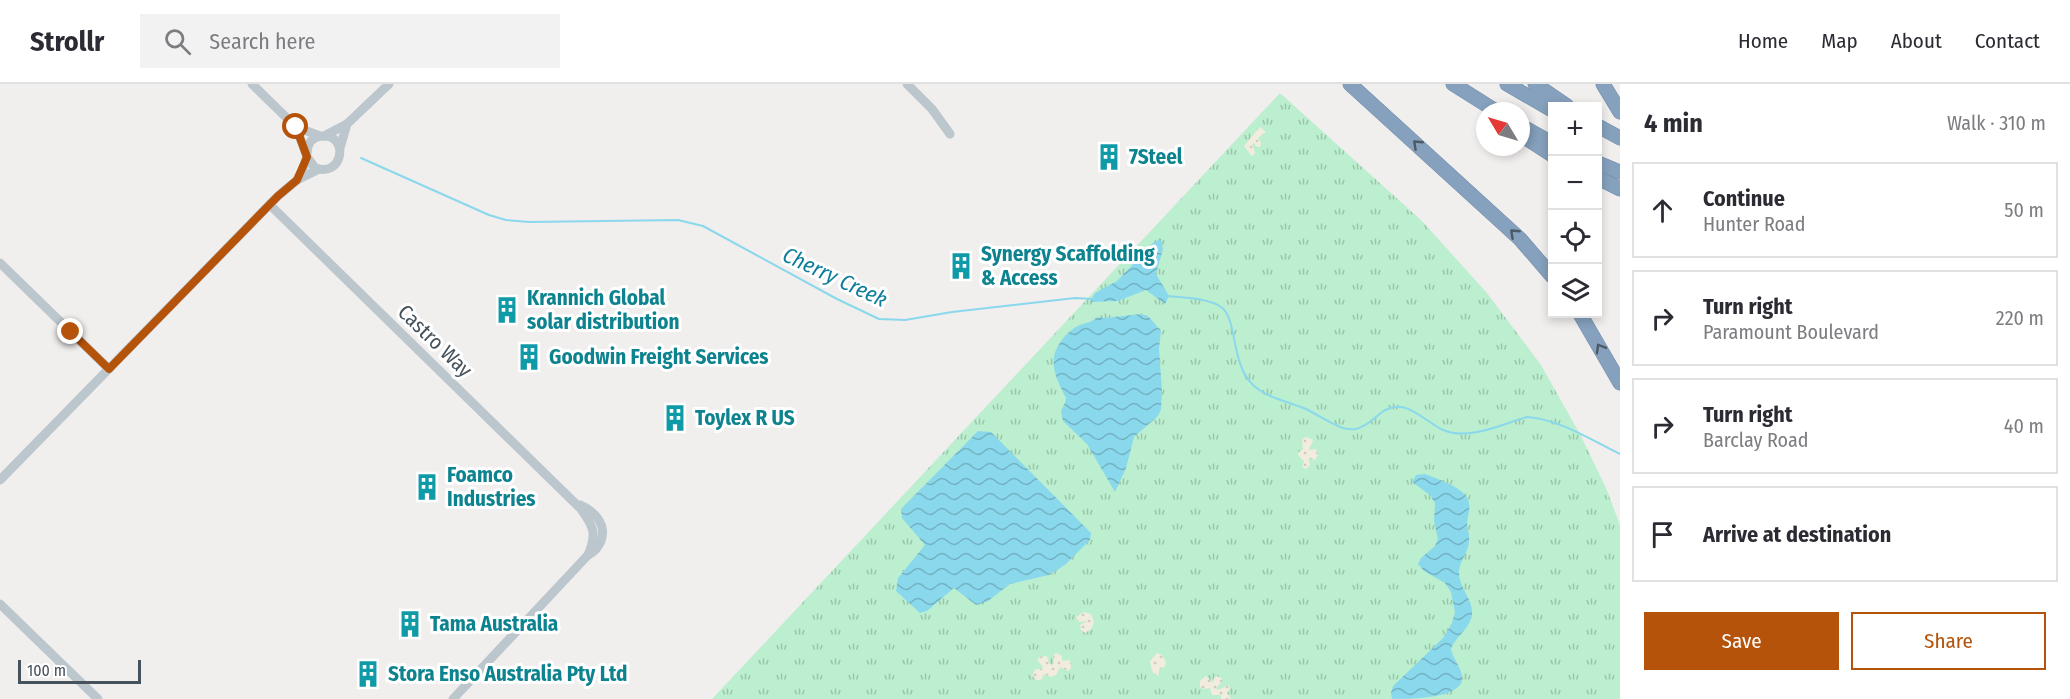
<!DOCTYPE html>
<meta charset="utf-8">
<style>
body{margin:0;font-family:"Fira Sans Condensed",sans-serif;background:#f2f2f3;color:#2b2b33}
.controls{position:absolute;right:18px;top:18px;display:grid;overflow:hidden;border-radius:0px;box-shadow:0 3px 9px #0003}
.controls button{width:54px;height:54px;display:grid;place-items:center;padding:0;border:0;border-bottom:2px solid #e1e1e2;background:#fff;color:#2b2b33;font:30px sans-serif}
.compass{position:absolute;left:1476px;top:18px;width:54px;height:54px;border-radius:50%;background:#fff;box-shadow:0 3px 9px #0003;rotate:308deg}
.scale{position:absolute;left:18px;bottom:15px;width:123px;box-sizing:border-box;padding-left:6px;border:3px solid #46525c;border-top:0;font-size:16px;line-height:21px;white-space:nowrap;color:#46525c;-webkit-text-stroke:4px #fff;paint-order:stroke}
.stop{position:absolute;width:18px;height:18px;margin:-14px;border:4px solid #b45309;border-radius:50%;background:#fff}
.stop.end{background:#b45309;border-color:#fff;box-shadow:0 2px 6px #0008}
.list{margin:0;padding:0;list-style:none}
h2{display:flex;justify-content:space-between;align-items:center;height:78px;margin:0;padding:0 24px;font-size:26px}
h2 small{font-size:20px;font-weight:400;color:#7c7c81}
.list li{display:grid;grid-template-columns:39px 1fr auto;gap:18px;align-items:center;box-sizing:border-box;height:96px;margin:0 12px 12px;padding:0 12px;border:2px solid #e1e1e2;border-radius:0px}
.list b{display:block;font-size:22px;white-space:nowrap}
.list p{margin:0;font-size:20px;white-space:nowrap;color:#7c7c81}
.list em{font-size:20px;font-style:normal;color:#7c7c81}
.actions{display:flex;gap:12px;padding:18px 24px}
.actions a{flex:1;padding:14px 0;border:2px solid #b45309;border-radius:0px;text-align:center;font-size:21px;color:#b45309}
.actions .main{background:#b45309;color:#fff}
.icon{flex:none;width:33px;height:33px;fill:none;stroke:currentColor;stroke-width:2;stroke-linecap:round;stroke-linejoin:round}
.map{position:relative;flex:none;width:1620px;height:615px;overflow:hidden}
header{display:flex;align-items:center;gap:36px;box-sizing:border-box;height:84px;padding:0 30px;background:#fff;border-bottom:2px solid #e1e1e2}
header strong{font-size:28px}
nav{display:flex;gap:33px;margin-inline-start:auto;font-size:21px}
.search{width:420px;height:54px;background:#f2f2f3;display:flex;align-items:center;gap:15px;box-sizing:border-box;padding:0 21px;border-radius:0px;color:#7c7c81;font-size:22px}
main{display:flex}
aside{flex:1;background:#fff}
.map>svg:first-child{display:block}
.grass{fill:url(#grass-tufts)}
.sand{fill:url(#sand-dots)}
.water{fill:url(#water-waves)}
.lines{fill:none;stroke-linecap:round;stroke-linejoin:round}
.stream{stroke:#8ad8ec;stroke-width:2}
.highway-casing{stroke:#718ca9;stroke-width:15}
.minor{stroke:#bcc6cd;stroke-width:9}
.highway{stroke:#86a1bd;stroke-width:14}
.oneway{stroke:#4c5a66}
.route{stroke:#b45309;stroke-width:8}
.labels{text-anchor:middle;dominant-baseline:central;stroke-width:6;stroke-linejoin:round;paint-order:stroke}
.culture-label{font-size:21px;font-weight:bold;fill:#0d838f;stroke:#fff;text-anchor:start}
.street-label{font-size:21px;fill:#46525c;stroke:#fff}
.water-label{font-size:22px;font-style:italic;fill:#0d7e9a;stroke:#fff}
</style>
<header>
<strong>Strollr</strong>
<div class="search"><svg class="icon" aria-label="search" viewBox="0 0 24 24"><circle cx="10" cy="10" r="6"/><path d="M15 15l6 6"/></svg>Search here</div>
<nav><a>Home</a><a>Map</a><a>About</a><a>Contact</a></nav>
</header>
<main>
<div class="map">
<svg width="1620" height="615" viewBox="0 0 1620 615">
<defs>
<pattern id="grass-tufts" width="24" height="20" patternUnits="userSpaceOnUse" patternTransform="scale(1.5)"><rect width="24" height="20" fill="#bcefcf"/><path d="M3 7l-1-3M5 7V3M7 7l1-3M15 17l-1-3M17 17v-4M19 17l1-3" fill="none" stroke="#9bc4ab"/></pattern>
<pattern id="sand-dots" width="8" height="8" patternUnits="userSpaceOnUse" patternTransform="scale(1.5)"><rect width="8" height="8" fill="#f2ecdf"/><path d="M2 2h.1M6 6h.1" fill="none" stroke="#d1ccc2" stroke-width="1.8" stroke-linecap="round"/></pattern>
<pattern id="water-waves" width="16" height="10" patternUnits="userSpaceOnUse" patternTransform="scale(1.5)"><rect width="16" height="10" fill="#8ad8ec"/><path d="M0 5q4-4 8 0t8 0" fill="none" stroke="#73b2c2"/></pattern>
</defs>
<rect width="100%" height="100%" fill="#f1eeee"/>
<path class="grass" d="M 1280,9 L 1422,137 L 1487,209 L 1541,281 L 1581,352 L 1606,404 L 1620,441 L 1620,615 L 712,615 Z"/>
<g class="sand">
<path d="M 1260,43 L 1266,48 L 1258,54 L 1261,59 L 1260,63 L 1257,63 L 1254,59 L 1252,60 L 1255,69 L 1253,72 L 1251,71 L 1244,62 Z"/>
<path d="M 1306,353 L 1313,356 L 1309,366 L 1316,365 L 1318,371 L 1315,376 L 1308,374 L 1310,381 L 1306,385 L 1302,383 L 1304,377 L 1298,371 L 1299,368 L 1303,365 L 1302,356 Z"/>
<path d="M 1084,528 L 1091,530 L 1094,538 L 1091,545 L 1085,549 L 1081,546 L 1080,541 L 1087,537 L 1079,538 L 1076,533 Z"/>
<path d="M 1056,569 L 1062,572 L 1062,577 L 1070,576 L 1071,584 L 1068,587 L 1060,583 L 1056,591 L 1051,593 L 1044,590 L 1041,596 L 1036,596 L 1032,591 L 1036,585 L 1041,585 L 1043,583 L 1038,577 L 1039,573 L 1047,572 L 1049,579 L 1052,581 L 1054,579 L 1053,572 Z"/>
<path d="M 1157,569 L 1162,571 L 1166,578 L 1165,582 L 1159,586 L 1158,592 C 1152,591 1151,583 1150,577 Z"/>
<path d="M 1206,592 L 1213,599 L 1214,594 L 1217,592 L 1222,595 L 1222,598 L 1216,604 L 1218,606 L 1229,601 L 1230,604 L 1227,609 L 1231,615 L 1221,615 L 1221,611 L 1212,611 L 1210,604 L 1203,605 L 1200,603 L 1200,597 Z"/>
</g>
<g class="water">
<path d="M 1161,155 L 1163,165 L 1156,190 L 1169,212 L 1165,220 L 1146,206 L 1118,217 L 1090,218 L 1095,209 L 1117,197 L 1154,158 Z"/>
<path d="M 1141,230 L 1149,233 L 1161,247 L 1159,265 L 1162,308 L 1161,325 L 1158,332 L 1134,353 L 1126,384 L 1115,408 L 1087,360 L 1063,337 L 1061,327 L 1065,319 L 1066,314 C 1056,294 1046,276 1062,256 C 1066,250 1073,244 1080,241 C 1088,238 1091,239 1097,233 L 1104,234 Z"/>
<path d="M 978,347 L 991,348 L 1091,449 L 1090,456 L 1066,480 L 1049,491 L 1010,500 L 988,517 L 976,521 L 954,504 L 927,527 L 920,529 L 896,507 L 898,494 L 925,461 L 902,434 L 901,425 Z"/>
<path d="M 1425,390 C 1437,395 1464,403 1468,416 C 1471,422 1468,432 1467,439 C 1467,445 1470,451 1469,457 C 1469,468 1460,476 1459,487 C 1458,505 1477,518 1471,535 C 1467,547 1455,553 1451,565 C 1453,575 1461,583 1462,592 C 1466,615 1409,615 1392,615 L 1391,609 L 1393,602 L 1443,554 L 1452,539 L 1455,528 L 1451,508 L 1445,499 L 1424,487 L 1418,480 L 1421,474 L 1435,462 L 1438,455 L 1434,437 L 1435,419 L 1430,411 L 1412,398 L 1416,391 Z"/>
</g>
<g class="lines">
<g class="stream">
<path d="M 361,74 L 489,131 L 506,136 L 529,138 L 678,136 L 703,142 L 837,215 L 879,235 L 905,236 L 952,228 L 1075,214 L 1093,215"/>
<path d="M 1168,212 C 1185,214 1208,214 1221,223 C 1238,235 1230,279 1253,301 C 1268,315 1288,317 1306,325 C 1318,331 1330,339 1343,344 C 1347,345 1351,346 1356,345 C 1373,341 1380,324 1395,323 C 1412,321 1428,339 1443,346 C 1469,357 1502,340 1527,333 C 1559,335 1591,356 1620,370"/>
</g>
<defs>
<g id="highway">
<path d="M 1350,0 L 1520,155 L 1552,192"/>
<path d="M 1453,0 L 1496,27"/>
<path d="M 1507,0 L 1552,26"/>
<path d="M 1535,0 L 1567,22"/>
<path d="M 1603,0 L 1620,28"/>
<path d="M 1598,42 L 1620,54"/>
<path d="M 1525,44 L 1552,59"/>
<path d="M 1521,51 L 1552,71"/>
<path d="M 1598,79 L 1620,88"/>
<path d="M 1598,94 L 1620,105"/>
<path d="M 1580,230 L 1620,299"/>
</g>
</defs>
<use href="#highway" class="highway-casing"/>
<g class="minor">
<path d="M 252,0 L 296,43 L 320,52"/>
<path d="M 907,0 L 932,25 L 950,50"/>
<path d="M 296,43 L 306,70"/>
<path d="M 324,52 L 347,40 L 389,0"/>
<path d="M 340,64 L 347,40"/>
<path d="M 297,96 C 300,90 305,82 306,75 C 308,68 306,63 311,57 C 314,54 319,52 324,52 C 349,52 343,94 315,84 L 307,73"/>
<path d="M 270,121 L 581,425 C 594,443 597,450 588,471"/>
<path d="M 0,179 L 109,285"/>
<path d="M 0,396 L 278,112 L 297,96 L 319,85"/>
<path d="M 0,520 L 98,615"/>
<path d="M 453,615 L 588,471 C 595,468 598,464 601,457 C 607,440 594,427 580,421"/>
</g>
<use href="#highway" class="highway"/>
</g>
<defs><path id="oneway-chevron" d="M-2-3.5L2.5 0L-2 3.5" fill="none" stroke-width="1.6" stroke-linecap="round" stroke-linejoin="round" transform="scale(1.5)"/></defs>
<g class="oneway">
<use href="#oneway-chevron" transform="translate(1417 60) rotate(-137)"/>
<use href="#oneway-chevron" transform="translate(1514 149) rotate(-137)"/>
<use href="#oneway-chevron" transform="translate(1600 264) rotate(-120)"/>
</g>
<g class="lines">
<path class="route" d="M 71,248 L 109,285 L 278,112 L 297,96 L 307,73 L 296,43"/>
</g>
<defs>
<symbol id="building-bare" viewBox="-9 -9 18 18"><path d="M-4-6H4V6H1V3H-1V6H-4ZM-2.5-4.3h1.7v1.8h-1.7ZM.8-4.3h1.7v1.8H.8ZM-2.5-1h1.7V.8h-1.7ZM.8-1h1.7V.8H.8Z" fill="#0f9aa8" stroke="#fff" stroke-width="2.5" paint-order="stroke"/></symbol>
</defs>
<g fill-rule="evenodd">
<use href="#building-bare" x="1090" y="54" width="38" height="38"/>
<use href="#building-bare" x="942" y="163" width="38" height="38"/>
<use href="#building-bare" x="488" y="207" width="38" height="38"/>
<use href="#building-bare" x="510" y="254" width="38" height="38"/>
<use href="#building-bare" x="656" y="315" width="38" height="38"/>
<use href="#building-bare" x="408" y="384" width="38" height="38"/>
<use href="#building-bare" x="391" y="521" width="38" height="38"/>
<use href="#building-bare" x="349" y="571" width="38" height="38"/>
</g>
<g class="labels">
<g class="culture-label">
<text x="1129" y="73">7Steel</text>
<text x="981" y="170">Synergy Scaffolding<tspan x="981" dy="24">&amp; Access</tspan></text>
<text x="527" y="214">Krannich Global<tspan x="527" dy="24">solar distribution</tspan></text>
<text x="549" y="273">Goodwin Freight Services</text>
<text x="695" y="334">Toylex R US</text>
<text x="447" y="391">Foamco<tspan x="447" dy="24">Industries</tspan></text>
<text x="430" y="540">Tama Australia</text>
<text x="388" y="590">Stora Enso Australia Pty Ltd</text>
</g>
<g class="street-label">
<text transform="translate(435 257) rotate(44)">Castro Way</text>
</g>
<g class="water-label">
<text transform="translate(835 193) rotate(25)">Cherry Creek</text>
</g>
</g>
</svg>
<div class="controls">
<button>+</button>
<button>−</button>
<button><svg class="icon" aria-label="locate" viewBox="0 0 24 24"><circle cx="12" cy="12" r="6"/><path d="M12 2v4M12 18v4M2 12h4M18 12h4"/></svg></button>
<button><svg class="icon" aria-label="layers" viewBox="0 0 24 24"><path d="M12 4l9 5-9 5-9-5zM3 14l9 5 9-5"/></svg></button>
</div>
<svg class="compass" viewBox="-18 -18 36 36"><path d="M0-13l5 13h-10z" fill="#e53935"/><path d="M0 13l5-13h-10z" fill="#7c7c81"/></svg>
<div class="scale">100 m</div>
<div class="stop" style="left:296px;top:43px"></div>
<div class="stop end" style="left:71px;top:248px"></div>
</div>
<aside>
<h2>4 min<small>Walk · 310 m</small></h2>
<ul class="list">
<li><svg class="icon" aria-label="ahead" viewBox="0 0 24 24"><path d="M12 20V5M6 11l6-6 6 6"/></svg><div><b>Continue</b><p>Hunter Road</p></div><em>50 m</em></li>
<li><svg class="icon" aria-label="right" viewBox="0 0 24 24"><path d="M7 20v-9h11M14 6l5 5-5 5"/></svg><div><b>Turn right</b><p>Paramount Boulevard</p></div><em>220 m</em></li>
<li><svg class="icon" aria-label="right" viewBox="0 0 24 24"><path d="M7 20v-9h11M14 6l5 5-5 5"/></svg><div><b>Turn right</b><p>Barclay Road</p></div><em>40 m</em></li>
<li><svg class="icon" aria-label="arrive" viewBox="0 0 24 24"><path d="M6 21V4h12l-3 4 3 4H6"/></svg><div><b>Arrive at destination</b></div></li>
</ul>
<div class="actions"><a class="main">Save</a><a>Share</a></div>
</aside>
</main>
